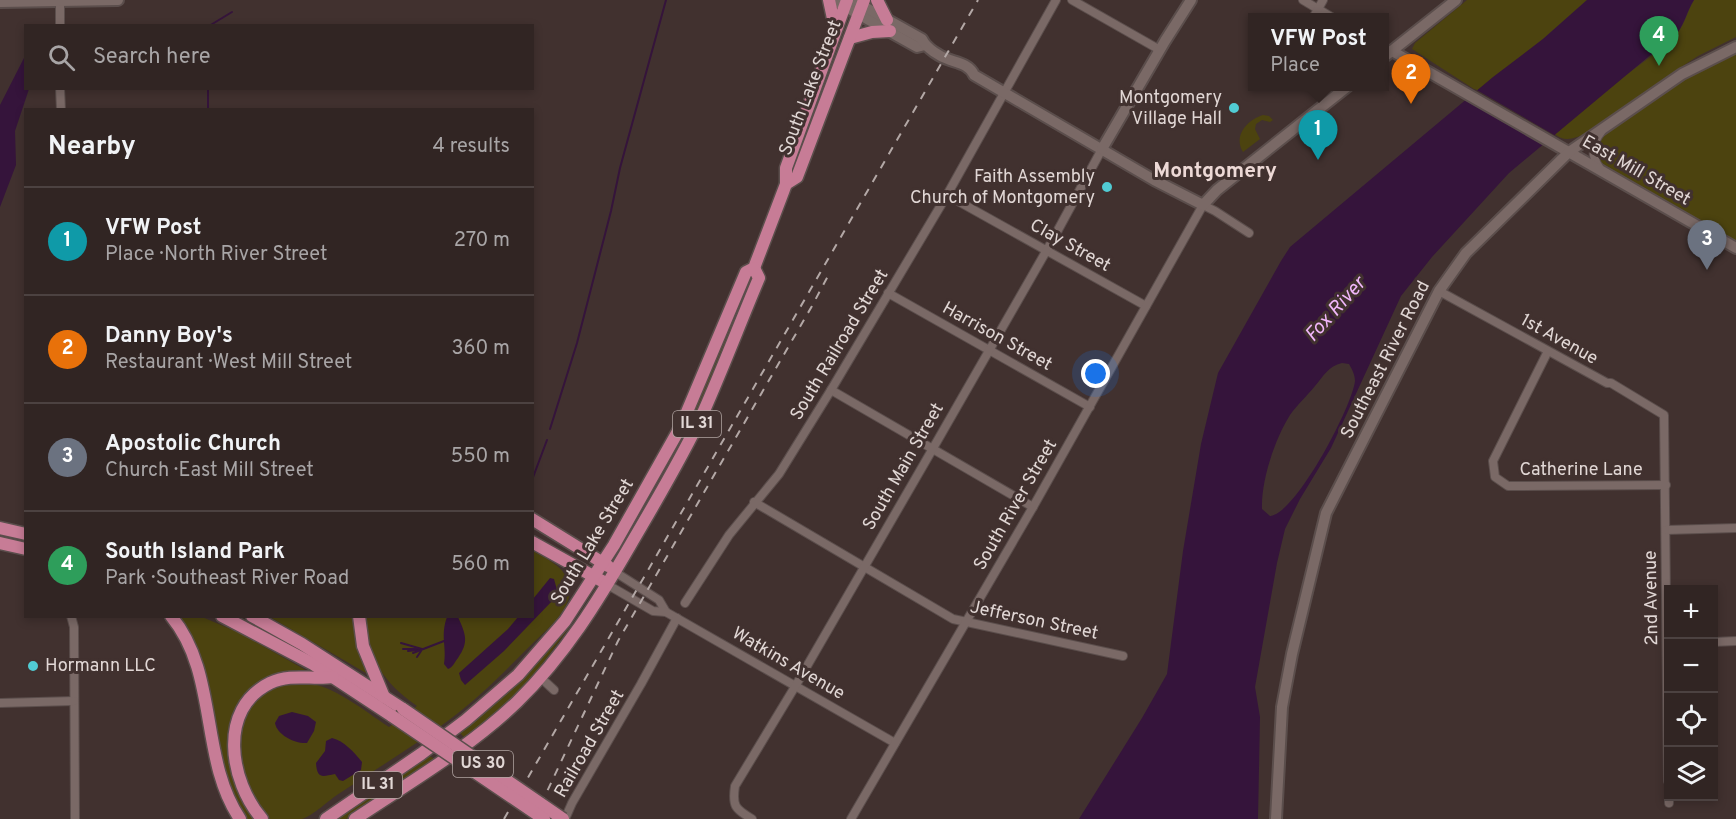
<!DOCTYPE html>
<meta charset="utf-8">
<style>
body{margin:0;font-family:Overpass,sans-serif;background:#3d3130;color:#f1f3f6}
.controls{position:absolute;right:18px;bottom:18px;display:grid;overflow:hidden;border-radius:0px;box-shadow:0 3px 9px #0003}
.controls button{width:54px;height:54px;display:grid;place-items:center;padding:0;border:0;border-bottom:2px solid #4c4241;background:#312523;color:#f1f3f6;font:30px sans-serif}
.you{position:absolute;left:1096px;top:374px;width:21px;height:21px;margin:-15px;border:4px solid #fff;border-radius:50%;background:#1a73e8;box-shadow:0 0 0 9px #1a73e833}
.badge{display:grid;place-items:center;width:39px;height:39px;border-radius:50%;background:#db2777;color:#fff;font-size:20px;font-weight:700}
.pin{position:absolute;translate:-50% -50px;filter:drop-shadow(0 2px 3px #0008)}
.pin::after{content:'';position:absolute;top:32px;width:21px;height:18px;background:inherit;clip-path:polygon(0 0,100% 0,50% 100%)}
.popup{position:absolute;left:1248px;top:13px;width:141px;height:78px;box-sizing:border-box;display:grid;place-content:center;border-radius:0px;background:#312523;filter:drop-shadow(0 2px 4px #0005);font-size:20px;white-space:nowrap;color:#a8a5a6}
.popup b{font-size:22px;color:#f1f3f6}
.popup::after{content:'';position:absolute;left:50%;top:100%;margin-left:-12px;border:12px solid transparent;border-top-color:#312523}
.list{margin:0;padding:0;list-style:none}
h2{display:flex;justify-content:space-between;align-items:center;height:78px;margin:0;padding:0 24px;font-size:26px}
h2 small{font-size:20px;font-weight:400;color:#a8a5a6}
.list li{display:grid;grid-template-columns:39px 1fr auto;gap:18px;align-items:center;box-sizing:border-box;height:108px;padding:0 24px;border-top:2px solid #4c4241}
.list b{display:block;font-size:22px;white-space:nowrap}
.list p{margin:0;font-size:20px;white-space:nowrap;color:#a8a5a6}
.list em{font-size:20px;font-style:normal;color:#a8a5a6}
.icon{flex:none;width:33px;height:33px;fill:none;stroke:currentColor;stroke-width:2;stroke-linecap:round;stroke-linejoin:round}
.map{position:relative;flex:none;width:1736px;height:819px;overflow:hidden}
.search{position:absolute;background:#312523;box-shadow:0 3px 9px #0003;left:24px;top:24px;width:510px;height:66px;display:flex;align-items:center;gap:15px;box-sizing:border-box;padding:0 21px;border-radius:0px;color:#a8a5a6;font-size:22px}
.panel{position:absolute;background:#312523;box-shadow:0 3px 9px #0003;left:24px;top:108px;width:510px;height:510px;border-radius:0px}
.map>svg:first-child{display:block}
.green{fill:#4c430f}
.water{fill:#35143b;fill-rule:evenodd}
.pier{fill:#41312f}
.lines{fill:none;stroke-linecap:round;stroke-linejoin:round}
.stream{stroke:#35143b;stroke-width:2}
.street-casing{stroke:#5b4e4c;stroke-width:10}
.secondary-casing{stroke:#5b4e4c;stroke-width:14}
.primary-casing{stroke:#5b4e4c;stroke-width:15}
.street{stroke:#7a6966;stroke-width:8}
.secondary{stroke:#7a6966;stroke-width:10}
.primary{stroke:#c77c96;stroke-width:12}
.rail{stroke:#b3a8a6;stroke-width:2;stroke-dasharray:8 8;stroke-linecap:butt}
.primary-bridge-casing{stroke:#5b4e4c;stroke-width:15;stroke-linecap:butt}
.primary-bridge{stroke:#c77c96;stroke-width:12}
.poi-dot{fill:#51ccd4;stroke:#41312f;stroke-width:2}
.labels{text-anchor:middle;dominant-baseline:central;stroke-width:6;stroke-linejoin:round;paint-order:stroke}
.shield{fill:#41312f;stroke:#b1a5a3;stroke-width:1.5}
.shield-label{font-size:16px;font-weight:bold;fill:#e1d7d5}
.street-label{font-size:18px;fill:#e1d7d5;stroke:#41312f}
.poi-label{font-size:18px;fill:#e1d7d5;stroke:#41312f;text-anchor:end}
.water-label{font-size:20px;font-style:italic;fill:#f0b6fa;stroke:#41312f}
.quarter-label{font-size:21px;font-weight:bold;fill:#edd9d6;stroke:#41312f}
</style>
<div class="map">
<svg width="1736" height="819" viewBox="0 0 1736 819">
<rect width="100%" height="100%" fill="#41312f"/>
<g class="green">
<path d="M 1467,0 L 1587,0 L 1543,39 L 1477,91 L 1412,49 L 1415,43 Z"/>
<path d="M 1694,0 L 1736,0 L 1736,37 L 1698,56 L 1666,77 L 1587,133 C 1576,138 1564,143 1555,134 C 1574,118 1592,100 1612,85 C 1634,69 1658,53 1677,33 C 1686,23 1687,11 1694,0 Z"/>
<path d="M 1736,50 L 1736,241 L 1603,164 L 1597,158 L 1597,148 L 1605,133 L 1684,77 Z"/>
<path d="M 1263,115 L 1269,116 L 1273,120 L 1270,122 L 1262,120 L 1256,124 L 1255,129 L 1260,139 L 1243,152 C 1233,136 1247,120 1263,115 Z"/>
<path d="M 741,296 L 744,297 C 723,356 697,413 669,468 L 667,467 L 698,401 Z"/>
<path d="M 533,551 C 547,559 568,568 570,588 C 571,611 545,631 530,646 C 504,672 479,698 449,720 C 414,746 376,769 340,793 C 330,799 313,816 302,819 C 293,819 280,819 270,819 C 239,788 224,728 261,696 C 272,686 289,681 304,682 C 335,686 363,710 389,727 L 417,706 C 383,682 368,659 364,617 L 532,616 Z"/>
<path d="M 176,617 L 202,617 L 240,633 L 311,673 L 275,677 L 231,725 L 256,819 L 246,819 L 233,797 Z"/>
<path d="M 270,617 L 354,617 L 356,637 L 371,676 Z"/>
<path d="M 567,627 L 569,628 C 551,652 533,677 512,698 C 498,713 482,726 466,739 L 459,732 Z"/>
<path d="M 428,755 L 436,760 L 346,819 L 335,819 Z"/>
</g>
<g class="water">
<path d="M 1587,0 L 1694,0 C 1687,11 1685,22 1678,32 L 1509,173 L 1432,257 L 1401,296 L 1331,448 L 1300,499 L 1285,529 L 1277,563 L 1255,687 L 1260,717 L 1258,819 L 1079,819 L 1142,718 L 1167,674 L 1183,551 L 1201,444 L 1218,373 L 1281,261 L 1290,247 L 1493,77 L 1543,39 ZM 1342,363 L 1349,364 C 1352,369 1355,375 1355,381 C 1352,407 1296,514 1270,516 L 1262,509 C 1261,480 1275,439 1290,415 C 1297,405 1307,396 1315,386 C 1324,376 1328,366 1342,363 Z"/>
<path d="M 25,56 L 26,88 L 29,89 L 15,131 L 16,165 L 0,207 L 0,105 Z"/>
<path d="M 550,578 L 554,579 L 557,590 L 554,599 L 504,651 L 465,685 L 461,680 L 459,673 L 508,629 L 518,617 L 532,616 L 533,599 Z"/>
<path d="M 447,617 L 458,617 C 466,635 469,642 458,658 C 454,663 453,667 448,669 L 444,664 C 447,647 440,636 447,617 Z"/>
<path d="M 292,712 L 308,716 L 316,722 L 314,731 L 307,743 C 295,744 277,735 275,723 L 279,716 Z"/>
<path d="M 332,738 C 344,741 354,752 362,762 L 361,770 L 343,781 L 339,780 L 335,774 C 323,776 317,780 316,763 L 325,751 L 326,741 Z"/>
</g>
<path class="pier" d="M 1475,89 L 1556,136 L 1545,145 L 1464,98 Z"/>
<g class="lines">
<g class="stream">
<path d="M 209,26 L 232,12"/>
<path d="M 208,88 L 208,110"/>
<path d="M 550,429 L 577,343 L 611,211 L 620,168 L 666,0"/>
<path d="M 532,480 L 547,440"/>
<path d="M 401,643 L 422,649"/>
<path d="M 403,649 L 420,649"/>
<path d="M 408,651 L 417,650"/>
<path d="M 413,653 L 444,641"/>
<path d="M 417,657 L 421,651"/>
</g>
<defs>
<g id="street">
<path d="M 1072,0 L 1160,50"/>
<path d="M 1303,0 L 1333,18"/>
<path d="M 60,1 L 60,26"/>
<path d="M 1313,18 L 1323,0"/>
<path d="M 60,88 L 61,110"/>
<path d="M 1599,167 C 1591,156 1592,143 1601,132"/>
<path d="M 947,195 L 1146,306"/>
<path d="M 1439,291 L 1607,383 L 1611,383 L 1664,415 L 1668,781"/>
<path d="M 888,293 L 1090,407"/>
<path d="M 1548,351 L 1493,461 L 1495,477 L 1508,486 L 1666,485"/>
<path d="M 831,390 L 1033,507"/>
<path d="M 754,502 L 953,619 L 1123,656"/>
<path d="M 1666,530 L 1736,528"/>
<path d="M 615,572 L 659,600 L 666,612"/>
<path d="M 608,585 L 653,611 L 666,612 L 895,743"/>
<path d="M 685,603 L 729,535 L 779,474 L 831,390 L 947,195 L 1056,0"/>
<path d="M 71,616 L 74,627 L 75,819"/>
<path d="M 1714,642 L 1736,641"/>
<path d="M 540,677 L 554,690"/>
<path d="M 0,703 L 74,701"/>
<path d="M 1669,796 L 1669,803"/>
<path d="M 565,819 L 572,803 L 641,684 L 677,618"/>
<path d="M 752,819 C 735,809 732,806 735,786 L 796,685 L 928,457 L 1052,241 L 1102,149"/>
<path d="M 851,819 L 1033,507 L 1203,205 L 1215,211 L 1249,233"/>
</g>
<g id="secondary">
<path d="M 833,0 L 917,47 L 925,45"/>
<path d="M 852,0 L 922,39 C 926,48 940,57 950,60 C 959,63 970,65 974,75 L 1154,180 L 1203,205 L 1217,190 L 1348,86"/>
<path d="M 0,2 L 118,0"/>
<path d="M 1392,51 L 1736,248"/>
<path d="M 1384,57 L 1456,0"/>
<path d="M 1102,149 L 1165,41 L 1191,0"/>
<path d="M 1276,819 L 1282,707 L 1292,654 L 1326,513 L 1439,291 L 1466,253 L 1569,152 L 1682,74 L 1736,47"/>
</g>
<g id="primary">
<path d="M 829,0 L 835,28"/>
<path d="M 877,0 L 887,20"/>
<path d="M 850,38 L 872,32 L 890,31"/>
<path d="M 786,184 L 797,177 L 864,0"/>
<path d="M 532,519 L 608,566"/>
<path d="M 0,528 L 26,534"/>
<path d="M 532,542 L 602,581"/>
<path d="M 0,543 L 26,549"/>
<path d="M 171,616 C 219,674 199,758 240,819"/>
<path d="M 222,616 L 313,664 L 392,716"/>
<path d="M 252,616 L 302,644 L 403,709"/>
<path d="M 359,616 L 363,646 L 384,697"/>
<path d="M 262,819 C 230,782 217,709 270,683 C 291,673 312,680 333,677"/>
<path d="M 326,819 L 421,754 L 466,720 L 518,675 L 565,621 L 614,545 L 681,426 L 746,272 L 754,268 L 783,192 L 786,184 L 786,168 L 847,0"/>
<path d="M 355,819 C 410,782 469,748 517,702 C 565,655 598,601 631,544 C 656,501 682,458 703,413 C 723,368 740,323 759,278 L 754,268"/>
</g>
</defs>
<use href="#street" class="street-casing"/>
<use href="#secondary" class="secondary-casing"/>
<use href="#primary" class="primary-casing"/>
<use href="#street" class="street"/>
<use href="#secondary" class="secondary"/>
<use href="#primary" class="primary"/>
<g class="rail">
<path d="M 504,819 L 978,0"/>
<path d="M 534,819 L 618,641 L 812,306 L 829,274"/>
</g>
<defs>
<g id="primary-bridge">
<path d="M 403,709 L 563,819"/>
<path d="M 392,716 L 544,819"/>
</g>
</defs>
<use href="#primary-bridge" class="primary-bridge-casing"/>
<use href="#primary-bridge" class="primary-bridge"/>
</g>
<g class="poi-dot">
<circle cx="1234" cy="108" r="6"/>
<circle cx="1107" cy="187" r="6"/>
<circle cx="33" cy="666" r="6"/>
</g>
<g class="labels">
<g class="shield">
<rect x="673" y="411" width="48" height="26" rx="4.5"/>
<rect x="453" y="751" width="60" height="26" rx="4.5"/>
<rect x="354" y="772" width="48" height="26" rx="4.5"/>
</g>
<g class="shield-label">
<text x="697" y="424">IL 31</text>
<text x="483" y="764">US 30</text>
<text x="378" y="785">IL 31</text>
</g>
<g class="street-label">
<text transform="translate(811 88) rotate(-69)">South Lake Street</text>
<text transform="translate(1636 171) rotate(30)">East Mill Street</text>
<text transform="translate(1070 246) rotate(29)">Clay Street</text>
<text transform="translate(997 337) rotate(29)">Harrison Street</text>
<text transform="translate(1559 340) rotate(29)">1st Avenue</text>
<text transform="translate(840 345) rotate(-59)">South Railroad Street</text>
<text transform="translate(1386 360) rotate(-63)">Southeast River Road</text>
<text transform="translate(904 467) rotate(-60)">South Main Street</text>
<text x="1581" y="470">Catherine Lane</text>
<text transform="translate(1016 505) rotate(-60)">South River Street</text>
<text transform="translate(593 542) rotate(-59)">South Lake Street</text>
<text transform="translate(1652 598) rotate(-91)">2nd Avenue</text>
<text transform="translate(1034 621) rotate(12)">Jefferson Street</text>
<text transform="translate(788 664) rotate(30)">Watkins Avenue</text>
<text transform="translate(590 744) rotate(-60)">Railroad Street</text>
</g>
<g class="poi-label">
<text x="1222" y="98">Montgomery<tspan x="1222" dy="21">Village Hall</tspan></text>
<text x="1095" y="177">Faith Assembly<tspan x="1095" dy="21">Church of Montgomery</tspan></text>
<text x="45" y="666" text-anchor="start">Hormann LLC</text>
</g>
<g class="water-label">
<text transform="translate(1336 310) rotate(-48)">Fox River</text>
</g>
<g class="quarter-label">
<text x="1215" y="171">Montgomery</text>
</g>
</g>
</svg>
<div class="controls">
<button>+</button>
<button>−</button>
<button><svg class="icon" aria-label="locate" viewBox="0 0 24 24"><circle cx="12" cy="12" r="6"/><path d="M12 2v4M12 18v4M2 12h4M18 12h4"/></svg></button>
<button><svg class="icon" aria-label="layers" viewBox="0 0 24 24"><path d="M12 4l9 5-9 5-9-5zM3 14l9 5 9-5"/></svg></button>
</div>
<div class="you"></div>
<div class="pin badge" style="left:1318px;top:160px;background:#0f9aa8">1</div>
<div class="popup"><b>VFW Post</b>Place</div>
<div class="pin badge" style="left:1411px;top:104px;background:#e8710a">2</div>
<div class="pin badge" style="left:1707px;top:270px;background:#6b7280">3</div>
<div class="pin badge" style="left:1659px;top:66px;background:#2e9e5b">4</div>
<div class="search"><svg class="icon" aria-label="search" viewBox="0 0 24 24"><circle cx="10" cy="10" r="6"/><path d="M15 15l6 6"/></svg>Search here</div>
<section class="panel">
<h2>Nearby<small>4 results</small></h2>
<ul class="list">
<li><span class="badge" style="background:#0f9aa8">1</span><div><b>VFW Post</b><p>Place · North River Street</p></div><em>270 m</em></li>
<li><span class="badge" style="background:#e8710a">2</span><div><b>Danny Boy's</b><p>Restaurant · West Mill Street</p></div><em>360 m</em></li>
<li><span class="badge" style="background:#6b7280">3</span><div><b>Apostolic Church</b><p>Church · East Mill Street</p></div><em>550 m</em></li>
<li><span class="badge" style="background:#2e9e5b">4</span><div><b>South Island Park</b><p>Park · Southeast River Road</p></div><em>560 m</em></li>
</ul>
</section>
</div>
